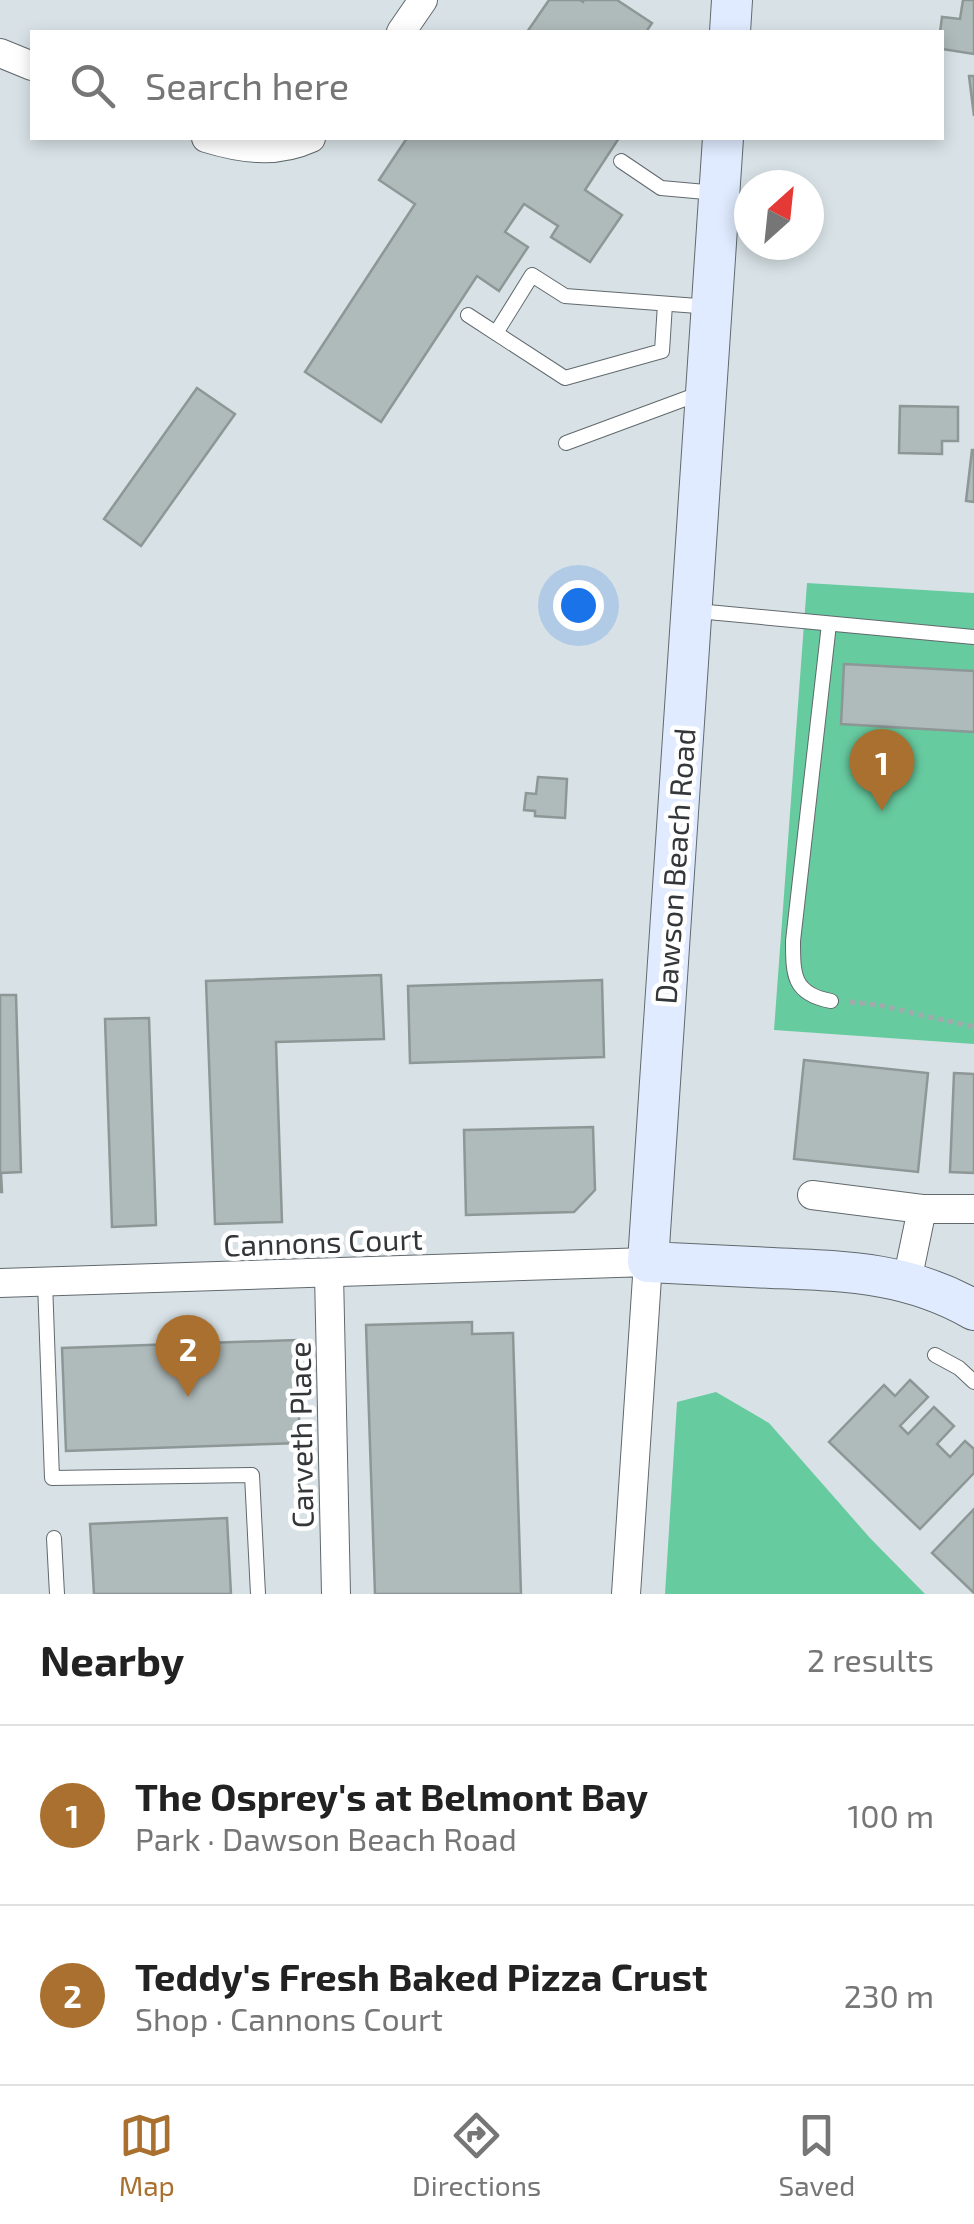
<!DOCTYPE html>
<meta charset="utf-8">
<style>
body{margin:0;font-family:"Exo 2",sans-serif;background:#f2f2f2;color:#222}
.compass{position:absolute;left:734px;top:170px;width:90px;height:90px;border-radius:50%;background:#fff;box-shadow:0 5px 15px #0003;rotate:27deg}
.you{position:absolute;left:578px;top:605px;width:35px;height:35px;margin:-25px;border:8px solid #fff;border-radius:50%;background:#1a73e8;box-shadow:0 0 0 15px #1a73e833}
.badge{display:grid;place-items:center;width:65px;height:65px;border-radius:50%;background:#aa702f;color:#fff;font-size:32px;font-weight:700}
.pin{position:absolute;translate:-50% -82px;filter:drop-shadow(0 2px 5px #0008)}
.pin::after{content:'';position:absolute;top:52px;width:35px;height:30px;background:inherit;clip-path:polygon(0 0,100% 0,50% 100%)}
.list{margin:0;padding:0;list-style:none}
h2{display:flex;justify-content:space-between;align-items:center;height:130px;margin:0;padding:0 40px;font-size:42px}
h2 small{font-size:32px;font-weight:400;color:#767676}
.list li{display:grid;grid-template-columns:65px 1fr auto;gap:30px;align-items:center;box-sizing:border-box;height:180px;padding:0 40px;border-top:2px solid #e0e0e0}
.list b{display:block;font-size:38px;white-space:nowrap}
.list p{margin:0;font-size:32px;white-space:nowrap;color:#767676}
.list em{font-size:32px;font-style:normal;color:#767676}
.icon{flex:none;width:55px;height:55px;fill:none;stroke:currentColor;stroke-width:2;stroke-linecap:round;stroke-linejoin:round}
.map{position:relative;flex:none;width:974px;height:1594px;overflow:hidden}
.search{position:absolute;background:#fff;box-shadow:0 5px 15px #0003;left:30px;right:30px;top:30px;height:110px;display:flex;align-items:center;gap:25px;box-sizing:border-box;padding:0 35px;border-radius:0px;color:#767676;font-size:38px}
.sheet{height:490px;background:#fff}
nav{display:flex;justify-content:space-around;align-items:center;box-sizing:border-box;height:140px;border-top:2px solid #e0e0e0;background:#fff;font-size:28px;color:#767676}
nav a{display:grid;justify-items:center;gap:5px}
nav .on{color:#aa702f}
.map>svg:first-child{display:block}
.green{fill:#67cba0}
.building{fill:#afbaba;stroke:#8c9796;stroke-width:2.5}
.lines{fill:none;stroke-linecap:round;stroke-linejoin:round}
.lane-casing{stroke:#61696d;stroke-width:16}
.street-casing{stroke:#61696d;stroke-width:30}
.secondary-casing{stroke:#61696d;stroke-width:42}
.path{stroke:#a2a9ad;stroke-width:5;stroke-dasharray:5 5;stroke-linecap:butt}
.lane{stroke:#fff;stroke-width:14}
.street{stroke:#fff;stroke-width:28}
.secondary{stroke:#e0ebff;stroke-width:40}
.labels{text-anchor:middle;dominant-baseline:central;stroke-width:9;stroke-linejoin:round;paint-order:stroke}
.street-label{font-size:30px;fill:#343739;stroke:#fff}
</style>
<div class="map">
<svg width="974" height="1594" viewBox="0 0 974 1594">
<rect width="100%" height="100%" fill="#d8e2e6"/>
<g class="green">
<path d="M 807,583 L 974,593 L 974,1044 L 774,1030 Z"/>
<path d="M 716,1392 L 769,1423 L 870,1538 L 925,1594 L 665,1594 L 677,1402 Z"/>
</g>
<g class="building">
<path d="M 549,0 L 580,0 L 583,2 L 584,0 L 617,0 L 652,23 L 646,32 L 527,32 Z"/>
<path d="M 963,0 L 974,0 L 974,54 L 942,49 L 940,32 L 942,17 L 960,19 Z"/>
<path d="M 969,76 L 974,76 L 974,116 Z"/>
<path d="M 407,138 L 619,138 L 585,190 L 622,215 L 590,262 L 551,237 L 558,226 L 524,204 L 505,232 L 528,247 L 499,291 L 477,276 L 381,422 L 305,372 L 415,204 L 379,180 Z"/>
<path d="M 197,388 L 235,414 L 141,546 L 104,519 Z"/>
<path d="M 900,406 L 958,407 L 958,441 L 942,441 L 942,454 L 899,453 Z"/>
<path d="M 972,450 L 974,450 L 974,502 L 966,501 Z"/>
<path d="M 844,664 L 974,671 L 974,732 L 841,724 Z"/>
<path d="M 538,777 L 567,779 L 565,818 L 535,816 L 535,811 L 524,810 L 526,793 L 536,794 Z"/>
<path d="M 381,975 L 384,1039 L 276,1042 L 282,1222 L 215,1224 L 206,981 Z"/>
<path d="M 602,980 L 604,1057 L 410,1063 L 408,986 Z"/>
<path d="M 0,995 L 16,995 L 21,1172 L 1,1173 L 2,1192 L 0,1192 Z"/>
<path d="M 149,1018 L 156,1225 L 112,1227 L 105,1019 Z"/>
<path d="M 804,1060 L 928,1073 L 918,1172 L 794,1159 Z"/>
<path d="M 954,1073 L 974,1074 L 974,1173 L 950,1172 Z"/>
<path d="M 593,1127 L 595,1190 L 574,1212 L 466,1215 L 464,1130 Z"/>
<path d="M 472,1322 L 472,1334 L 513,1333 L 521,1594 L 375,1594 L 366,1325 Z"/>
<path d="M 296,1340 L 300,1443 L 66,1451 L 62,1348 Z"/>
<path d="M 910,1380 L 928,1397 L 900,1426 L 908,1434 L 934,1407 L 954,1426 L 937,1444 L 950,1457 L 965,1441 L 974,1449 L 974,1473 L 920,1529 L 829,1442 L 884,1385 L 895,1396 Z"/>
<path d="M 974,1509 L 974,1593 L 932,1553 Z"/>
<path d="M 227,1518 L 231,1594 L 94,1594 L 90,1524 Z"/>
</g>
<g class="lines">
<defs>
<g id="lane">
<path d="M 621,161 L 661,188 L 717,193"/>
<path d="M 468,315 L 565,378 L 662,351 L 665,304"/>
<path d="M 496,333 L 532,275 L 565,296 L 711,307"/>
<path d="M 566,443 L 701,393"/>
<path d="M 697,611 L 974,637"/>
<path d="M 829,624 L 793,941 C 793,975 793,994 831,1001"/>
<path d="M 45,1282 L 52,1478 L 252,1475 L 258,1594"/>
<path d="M 935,1355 L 959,1368 L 974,1382"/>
<path d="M 54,1538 L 57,1594"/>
</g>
<g id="street">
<path d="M 401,32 L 423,0"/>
<path d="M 0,53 L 32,66"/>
<path d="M 206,138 C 242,149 276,154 311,138"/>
<path d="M 812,1195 L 922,1209"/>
<path d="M 329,1274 L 336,1594"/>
<path d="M 907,1281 L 922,1209 L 974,1209"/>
<path d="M 0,1283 L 648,1262 L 626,1594"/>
</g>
<g id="secondary">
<path d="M 730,32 L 732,0"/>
<path d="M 723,138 L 648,1262 C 689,1264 730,1266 772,1268 C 845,1271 908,1272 974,1310"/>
</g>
</defs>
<use href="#lane" class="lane-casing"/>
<use href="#street" class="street-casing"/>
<use href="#secondary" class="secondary-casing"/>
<path class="path" d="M 850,1002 L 878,1005 L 974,1027"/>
<use href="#lane" class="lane"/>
<use href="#street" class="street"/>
<use href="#secondary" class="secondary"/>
</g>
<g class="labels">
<g class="street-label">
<text transform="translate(674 866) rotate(-86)">Dawson Beach Road</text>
<text transform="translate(323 1241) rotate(-2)">Cannons Court</text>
<text transform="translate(300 1435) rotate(-91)">Carveth Place</text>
</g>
</g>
</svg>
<svg class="compass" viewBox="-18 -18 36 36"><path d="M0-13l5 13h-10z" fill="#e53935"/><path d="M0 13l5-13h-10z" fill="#767676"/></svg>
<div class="you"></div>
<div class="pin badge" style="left:882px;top:811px">1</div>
<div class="pin badge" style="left:188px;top:1397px">2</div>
<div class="search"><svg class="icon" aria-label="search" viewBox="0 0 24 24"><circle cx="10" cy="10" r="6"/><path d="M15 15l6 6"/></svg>Search here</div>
</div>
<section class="sheet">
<h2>Nearby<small>2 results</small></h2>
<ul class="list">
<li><span class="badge">1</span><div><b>The Osprey's at Belmont Bay</b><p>Park · Dawson Beach Road</p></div><em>100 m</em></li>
<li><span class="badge">2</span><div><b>Teddy's Fresh Baked Pizza Crust</b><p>Shop · Cannons Court</p></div><em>230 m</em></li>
</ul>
</section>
<nav>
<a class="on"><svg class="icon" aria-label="map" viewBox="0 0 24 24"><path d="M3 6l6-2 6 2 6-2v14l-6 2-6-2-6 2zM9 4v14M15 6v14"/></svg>Map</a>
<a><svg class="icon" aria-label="directions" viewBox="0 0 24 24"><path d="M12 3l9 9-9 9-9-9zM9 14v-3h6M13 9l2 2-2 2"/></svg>Directions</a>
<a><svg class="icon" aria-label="saved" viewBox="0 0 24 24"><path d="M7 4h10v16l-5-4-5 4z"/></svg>Saved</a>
</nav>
